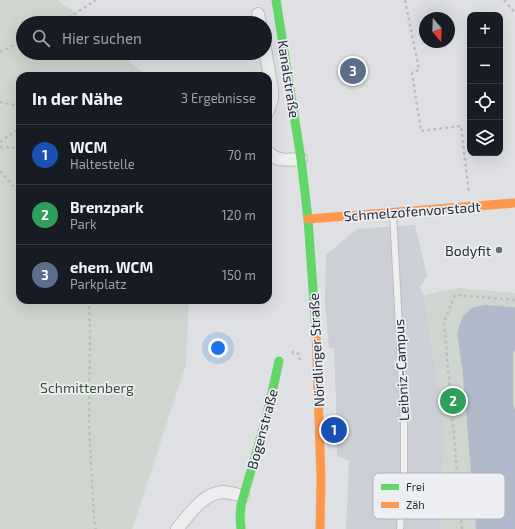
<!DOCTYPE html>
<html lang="de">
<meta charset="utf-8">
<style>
body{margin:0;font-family:"Exo 2",sans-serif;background:#242831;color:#f1f3f6}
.controls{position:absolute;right:12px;top:12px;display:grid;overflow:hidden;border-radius:8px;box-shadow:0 4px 16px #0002}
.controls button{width:36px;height:36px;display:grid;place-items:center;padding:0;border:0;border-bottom:1px solid #363941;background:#171b24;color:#f1f3f6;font:20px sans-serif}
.compass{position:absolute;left:419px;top:12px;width:36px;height:36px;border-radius:50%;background:#171b24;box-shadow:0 4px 16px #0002;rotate:161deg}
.you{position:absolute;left:218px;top:348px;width:14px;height:14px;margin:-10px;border:3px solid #fff;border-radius:50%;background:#1a73e8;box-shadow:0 0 0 6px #1a73e833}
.badge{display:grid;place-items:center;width:26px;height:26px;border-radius:50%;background:#686c75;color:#fff;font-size:13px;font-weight:700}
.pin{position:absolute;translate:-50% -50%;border:2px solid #fff;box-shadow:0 1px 4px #0006}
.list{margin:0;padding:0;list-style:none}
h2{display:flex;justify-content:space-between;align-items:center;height:52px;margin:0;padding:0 16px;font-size:17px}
h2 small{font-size:13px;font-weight:400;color:#9ea1a6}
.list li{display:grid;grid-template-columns:26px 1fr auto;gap:12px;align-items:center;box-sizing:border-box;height:60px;padding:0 16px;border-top:1px solid #363941}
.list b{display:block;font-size:15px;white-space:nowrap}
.list p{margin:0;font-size:13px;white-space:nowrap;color:#9ea1a6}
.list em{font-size:13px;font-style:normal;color:#9ea1a6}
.icon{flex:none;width:22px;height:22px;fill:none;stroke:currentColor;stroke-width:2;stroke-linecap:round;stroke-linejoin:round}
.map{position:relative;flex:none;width:515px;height:529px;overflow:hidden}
.search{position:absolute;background:#171b24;box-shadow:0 4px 16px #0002;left:16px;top:16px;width:256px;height:44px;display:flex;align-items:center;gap:10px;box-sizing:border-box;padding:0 14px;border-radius:22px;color:#9ea1a6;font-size:15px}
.panel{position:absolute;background:#171b24;box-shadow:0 4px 16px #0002;left:16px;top:72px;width:256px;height:232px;border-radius:12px}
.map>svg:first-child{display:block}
.built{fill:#cdcfd6}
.green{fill:#ced6cf}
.water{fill:#b0bacb}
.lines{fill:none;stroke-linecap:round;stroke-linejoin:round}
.lane-casing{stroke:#bdbec1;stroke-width:8}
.street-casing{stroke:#bdbec1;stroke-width:14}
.path{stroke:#bdbec3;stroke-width:2.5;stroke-dasharray:3 3;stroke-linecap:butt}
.lane{stroke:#eeeef0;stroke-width:6}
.street{stroke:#eeeef0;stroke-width:12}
.fast{stroke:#63d668;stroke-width:9}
.slow{stroke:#ff974d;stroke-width:9}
.poi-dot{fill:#686c75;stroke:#eceef3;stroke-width:1.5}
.labels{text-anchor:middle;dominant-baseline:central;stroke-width:3.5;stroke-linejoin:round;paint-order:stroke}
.street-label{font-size:14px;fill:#282d3a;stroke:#eceef3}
.poi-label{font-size:14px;fill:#282d3a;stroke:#eceef3;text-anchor:end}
.park-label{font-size:14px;fill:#3a5437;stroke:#eceef3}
.key{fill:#eceef3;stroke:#b1b4bc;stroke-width:1}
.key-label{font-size:11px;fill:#282d3a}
</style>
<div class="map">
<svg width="515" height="529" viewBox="0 0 515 529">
<rect width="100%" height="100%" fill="#dfe0e3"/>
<path class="built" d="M 415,225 L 427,276 L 420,287 L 424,295 L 446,435 L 441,477 L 441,529 L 346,529 L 349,461 L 337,456 L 336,400 L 334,349 L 329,348 L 325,299 L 326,255 L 357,229 Z"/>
<g class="green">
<path d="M 0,0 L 57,0 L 76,13 L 86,23 L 23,23 L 23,53 L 120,53 L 144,74 L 145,76 L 20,76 L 20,300 L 189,300 L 186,365 L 132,529 L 0,529 Z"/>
<path d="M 459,288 L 515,293 L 515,307 L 486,305 L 457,333 L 462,367 L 476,529 L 441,529 L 441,477 L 446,435 L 424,295 Z"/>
<path d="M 515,350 L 515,410 L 513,403 L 513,352 Z"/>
</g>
<path class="water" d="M 486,305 L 515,307 L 515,350 L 513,352 L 513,403 L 515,410 L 515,529 L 476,529 L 462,367 L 457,333 L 463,316 L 473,307 Z"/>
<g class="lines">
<defs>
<path id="lane" d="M 393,213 L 404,421 L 404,474 L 400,529"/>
<g id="street">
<path d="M 258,14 L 260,23"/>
<path d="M 265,49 L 272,90 L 272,99 L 268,111"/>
<path d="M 268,152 C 277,162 288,160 301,159"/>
<path d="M 177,529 C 189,515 202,494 222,492 C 229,492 236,494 243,496"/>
</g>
</defs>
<use href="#lane" class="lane-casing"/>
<use href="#street" class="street-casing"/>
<g class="path">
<path d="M 405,0 L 419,70 L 412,73 L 421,131 L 461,126 L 469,193"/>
<path d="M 504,0 L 515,13"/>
<path d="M 58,23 L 76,13 L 96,0"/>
<path d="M 0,52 L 23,41"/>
<path d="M 0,102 L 14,105 L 20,108"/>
<path d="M 0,142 L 20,128"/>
<path d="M 0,147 L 20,148"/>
<path d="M 0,171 L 20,194"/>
<path d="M 89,300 L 90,332 L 89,425 L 94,518 L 96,529"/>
<path d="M 292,354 L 293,352 L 299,354 L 300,361"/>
<path d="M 462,529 L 444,322 L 455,295 L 515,300"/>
</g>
<use href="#lane" class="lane"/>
<use href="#street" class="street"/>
<g class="fast">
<path d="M 276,0 L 301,159 L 308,219 L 316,331"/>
<path d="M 241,529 L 240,517 L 241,505 L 266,419 L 279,361"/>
</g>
<g class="slow">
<path d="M 308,219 L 515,203"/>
<path d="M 316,331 L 321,479 L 320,529"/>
</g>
</g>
<circle class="poi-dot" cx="499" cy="250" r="4"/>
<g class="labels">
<g class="street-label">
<text transform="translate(289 79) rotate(81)">Kanalstraße</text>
<text transform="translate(412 211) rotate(-4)">Schmelzofenvorstadt</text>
<text transform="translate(316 350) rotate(-93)">Nördlinger Straße</text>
<text transform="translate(401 370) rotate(-93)">Leibniz-Campus</text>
<text transform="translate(262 429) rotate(-75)">Bogenstraße</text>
</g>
<g class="poi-label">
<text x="491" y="250">Bodyfit</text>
</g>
<g class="park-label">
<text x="87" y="387">Schmittenberg</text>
</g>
</g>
<rect x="373" y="473" width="132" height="46" rx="6" class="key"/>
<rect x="381" y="484" width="18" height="6" fill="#63d668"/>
<rect x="381" y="502" width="18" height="6" fill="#ff974d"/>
<g class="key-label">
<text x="406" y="491">Frei</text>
<text x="406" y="509">Zäh</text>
</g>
</svg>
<div class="controls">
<button>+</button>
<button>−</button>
<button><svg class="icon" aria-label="locate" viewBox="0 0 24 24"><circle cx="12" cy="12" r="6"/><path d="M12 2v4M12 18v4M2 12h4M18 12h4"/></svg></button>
<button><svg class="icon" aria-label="layers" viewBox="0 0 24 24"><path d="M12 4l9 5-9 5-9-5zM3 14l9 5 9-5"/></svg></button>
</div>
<svg class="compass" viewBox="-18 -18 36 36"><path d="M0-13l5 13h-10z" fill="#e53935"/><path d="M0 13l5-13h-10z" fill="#9ea1a6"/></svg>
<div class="you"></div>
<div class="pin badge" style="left:334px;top:430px;background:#1a4fb4">1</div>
<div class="pin badge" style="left:453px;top:401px;background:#2e9e5b">2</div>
<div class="pin badge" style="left:353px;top:71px;background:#5c6f8a">3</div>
<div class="search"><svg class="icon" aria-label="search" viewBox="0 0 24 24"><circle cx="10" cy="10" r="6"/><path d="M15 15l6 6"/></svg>Hier suchen</div>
<section class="panel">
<h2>In der Nähe<small>3 Ergebnisse</small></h2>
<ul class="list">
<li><span class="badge" style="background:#1a4fb4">1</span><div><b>WCM</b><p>Haltestelle</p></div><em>70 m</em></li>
<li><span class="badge" style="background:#2e9e5b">2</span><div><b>Brenzpark</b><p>Park</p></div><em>120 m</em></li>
<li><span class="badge" style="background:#5c6f8a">3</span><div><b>ehem. WCM</b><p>Parkplatz</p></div><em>150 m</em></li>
</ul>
</section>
</div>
